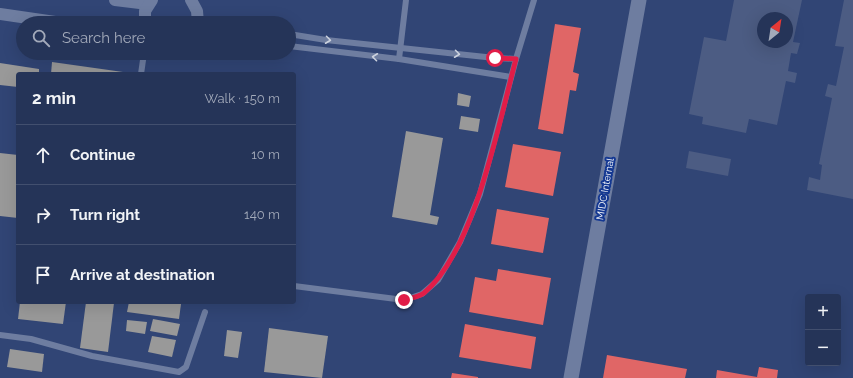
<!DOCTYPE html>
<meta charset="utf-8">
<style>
body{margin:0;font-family:Raleway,sans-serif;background:#313f61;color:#f1f3f6}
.controls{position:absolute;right:12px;bottom:12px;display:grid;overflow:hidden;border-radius:4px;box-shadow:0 4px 16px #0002}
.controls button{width:36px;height:36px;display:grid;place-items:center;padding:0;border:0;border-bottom:1px solid #424f6e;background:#253458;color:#f1f3f6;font:20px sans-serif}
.compass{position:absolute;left:757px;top:12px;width:36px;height:36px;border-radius:50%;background:#253458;box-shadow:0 4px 16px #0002;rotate:30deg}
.stop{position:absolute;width:12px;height:12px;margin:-9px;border:3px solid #e11d48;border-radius:50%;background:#fff}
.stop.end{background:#e11d48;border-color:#fff;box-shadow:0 1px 4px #0008}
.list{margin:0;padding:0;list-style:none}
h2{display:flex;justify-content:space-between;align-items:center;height:52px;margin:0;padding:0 16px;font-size:17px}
h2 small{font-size:13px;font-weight:400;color:#a3aaba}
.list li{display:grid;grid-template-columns:26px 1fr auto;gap:12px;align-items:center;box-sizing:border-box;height:60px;padding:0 16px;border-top:1px solid #424f6e}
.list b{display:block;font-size:15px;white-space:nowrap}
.list em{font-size:13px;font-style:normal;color:#a3aaba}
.icon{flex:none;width:22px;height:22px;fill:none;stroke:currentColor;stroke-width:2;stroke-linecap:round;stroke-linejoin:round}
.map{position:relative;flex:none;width:853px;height:378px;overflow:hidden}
.search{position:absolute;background:#253458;box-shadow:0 4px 16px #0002;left:16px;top:16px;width:280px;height:44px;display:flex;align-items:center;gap:10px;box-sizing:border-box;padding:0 14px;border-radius:22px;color:#a3aaba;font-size:15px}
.panel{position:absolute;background:#253458;box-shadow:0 4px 16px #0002;left:16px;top:72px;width:280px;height:232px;border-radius:4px}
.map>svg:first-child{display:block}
.shops{fill:#e06666}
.industry{fill:#999}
.building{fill:#4c5c83;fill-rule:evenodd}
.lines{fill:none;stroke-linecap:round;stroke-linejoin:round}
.service{stroke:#6e7da0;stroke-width:6}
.minor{stroke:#6e7da0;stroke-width:12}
.tertiary{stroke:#6e7da0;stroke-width:15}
.oneway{stroke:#ccd2de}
.route{stroke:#e11d48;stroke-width:5}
.labels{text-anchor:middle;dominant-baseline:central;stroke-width:4;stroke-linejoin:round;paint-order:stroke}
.street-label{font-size:10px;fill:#fff;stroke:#143892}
</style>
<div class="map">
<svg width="853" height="378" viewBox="0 0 853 378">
<rect width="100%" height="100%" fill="#314575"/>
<g class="shops">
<path d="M 555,24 L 581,28 L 573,72 L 579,74 L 576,91 L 570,90 L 563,134 L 538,129 Z"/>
<path d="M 513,144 L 561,152 L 553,196 L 505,187 Z"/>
<path d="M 497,209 L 549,218 L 543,253 L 491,244 Z"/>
<path d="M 498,269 L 551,278 L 543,325 L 469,312 L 475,277 L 496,281 Z"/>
<path d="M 465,324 L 536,337 L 531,369 L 459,357 Z"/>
<path d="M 607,355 L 687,369 L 685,378 L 603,378 Z"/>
<path d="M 759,367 L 778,370 L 777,378 L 716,378 L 717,370 L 757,377 Z"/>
<path d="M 452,373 L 478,377 L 478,378 L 451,378 Z"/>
</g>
<g class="industry">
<path d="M 52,62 L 123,72 L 123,74 L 51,74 Z"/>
<path d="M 0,63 L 39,69 L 39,74 L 18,74 L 18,87 L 0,85 Z"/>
<path d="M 458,93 L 471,96 L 469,107 L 457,105 Z"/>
<path d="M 461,116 L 480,119 L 478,132 L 459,129 Z"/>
<path d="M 406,131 L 443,138 L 430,215 L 439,217 L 437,225 L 392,217 Z"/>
<path d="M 0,153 L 18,155 L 18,218 L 0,216 Z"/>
<path d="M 20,302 L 66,302 L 63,324 L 18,319 Z"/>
<path d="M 86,302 L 114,303 L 108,352 L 80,348 Z"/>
<path d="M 129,302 L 163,302 L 181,304 L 179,319 L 127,312 Z"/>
<path d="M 153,319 L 180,324 L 177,336 L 150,331 Z"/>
<path d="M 127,320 L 147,322 L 145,334 L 126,331 Z"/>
<path d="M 269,328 L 328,336 L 322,378 L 264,372 Z"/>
<path d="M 227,330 L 242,332 L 238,358 L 224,356 Z"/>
<path d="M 152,336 L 176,340 L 172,357 L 148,352 Z"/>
<path d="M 10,349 L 44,354 L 42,372 L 7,367 Z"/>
</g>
<g class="building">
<path d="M 734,0 L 802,0 L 793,42 L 800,43 L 797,54 L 791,53 L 788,71 L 797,73 L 795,83 L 786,81 L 777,125 L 749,119 L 746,133 L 702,124 L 703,117 L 689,114 L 704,37 L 726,41 ZM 763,18 L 787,18 L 787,42 L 763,42 Z"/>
<path d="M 844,0 L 853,0 L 853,199 L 807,190 L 809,177 L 820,180 L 822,165 L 819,164 L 832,98 L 825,96 L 828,84 L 836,86 L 844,47 L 835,46 Z"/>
<path d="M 689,151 L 731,159 L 728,176 L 686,168 Z"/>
</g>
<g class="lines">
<g class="service">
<path d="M 198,19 L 221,23"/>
<path d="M 289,34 L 326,40 L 495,58 L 516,59"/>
<path d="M 289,46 L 399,59 L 511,77"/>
<path d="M 399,59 L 406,0"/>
<path d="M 141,74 L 144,53"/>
<path d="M 294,286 L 404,300 L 422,294 L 438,280 L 460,242 L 480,194 L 516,59 L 534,0"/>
<path d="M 0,335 L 31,339 L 92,356 L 179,372 L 186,367 L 205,312"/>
</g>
<g class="minor">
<path d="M 115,0 L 148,4"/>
<path d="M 191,0 L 197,11 L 198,23"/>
<path d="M 0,14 L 62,23"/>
<path d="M 145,23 L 145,11 L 152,0"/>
</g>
<path class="tertiary" d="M 571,378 L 639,0"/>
</g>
<defs><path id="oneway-chevron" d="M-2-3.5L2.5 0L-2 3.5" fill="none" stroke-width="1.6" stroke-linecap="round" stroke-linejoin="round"/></defs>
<g class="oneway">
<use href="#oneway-chevron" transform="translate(328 40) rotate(7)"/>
<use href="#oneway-chevron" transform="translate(457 54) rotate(7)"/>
<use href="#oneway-chevron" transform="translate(375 57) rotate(-173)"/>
</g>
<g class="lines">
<path class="route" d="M 404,300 C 410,298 419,297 424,293 C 475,250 499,122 516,59 L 495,58"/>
</g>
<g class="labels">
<g class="street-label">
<text transform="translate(605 189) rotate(-80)">MIDC Internal</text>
</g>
</g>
</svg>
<div class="controls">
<button>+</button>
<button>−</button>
</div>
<svg class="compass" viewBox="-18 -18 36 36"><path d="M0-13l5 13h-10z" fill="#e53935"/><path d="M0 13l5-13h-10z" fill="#a3aaba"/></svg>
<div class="stop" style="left:495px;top:58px"></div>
<div class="stop end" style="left:404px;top:300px"></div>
<div class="search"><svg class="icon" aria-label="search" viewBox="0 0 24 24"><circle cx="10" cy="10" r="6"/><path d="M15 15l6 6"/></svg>Search here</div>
<section class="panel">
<h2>2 min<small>Walk · 150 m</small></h2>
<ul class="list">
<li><svg class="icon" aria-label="ahead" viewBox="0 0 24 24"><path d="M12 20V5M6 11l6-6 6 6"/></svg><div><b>Continue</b></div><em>10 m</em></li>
<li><svg class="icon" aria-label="right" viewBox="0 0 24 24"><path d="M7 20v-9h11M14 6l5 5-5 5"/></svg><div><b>Turn right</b></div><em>140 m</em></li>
<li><svg class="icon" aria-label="arrive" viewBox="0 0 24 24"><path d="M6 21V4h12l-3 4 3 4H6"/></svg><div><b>Arrive at destination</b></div></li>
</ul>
</section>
</div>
